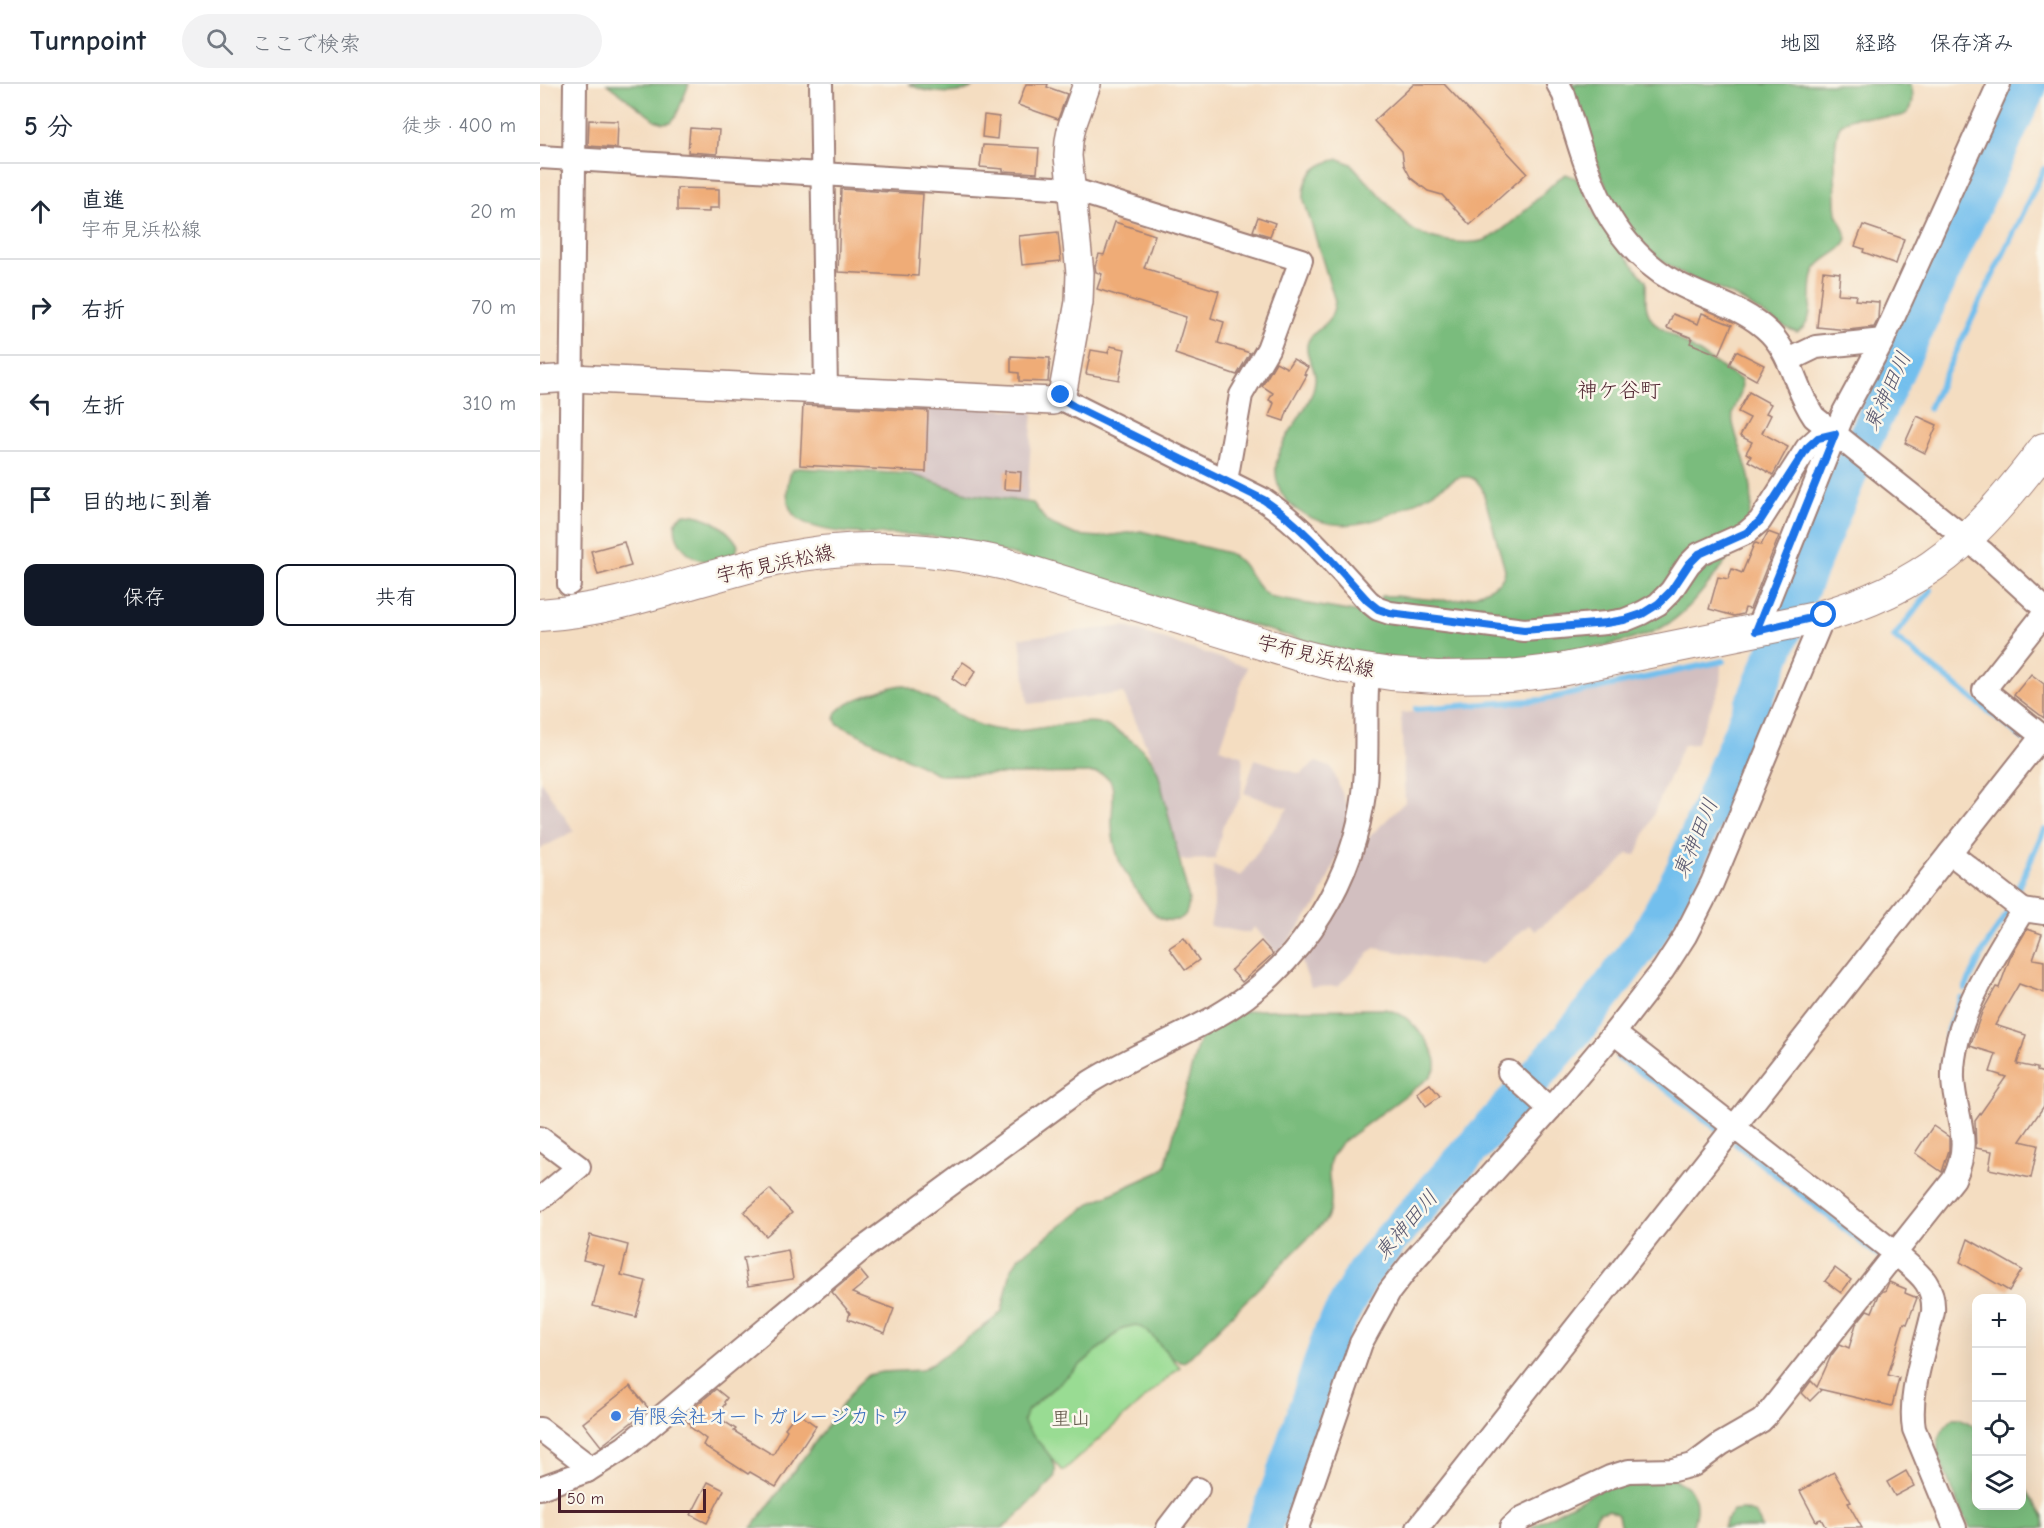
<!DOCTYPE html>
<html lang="ja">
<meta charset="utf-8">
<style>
body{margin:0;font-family:"Comic Neue","Klee One",sans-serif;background:#f2f2f3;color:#1f2937}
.controls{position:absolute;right:18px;bottom:18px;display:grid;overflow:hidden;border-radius:12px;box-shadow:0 6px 24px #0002}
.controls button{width:54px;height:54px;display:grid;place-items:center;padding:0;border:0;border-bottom:2px solid #e0e1e3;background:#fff;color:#1f2937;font:30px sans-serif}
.scale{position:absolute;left:18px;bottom:15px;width:148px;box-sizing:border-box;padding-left:6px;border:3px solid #4a1f2b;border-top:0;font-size:16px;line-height:21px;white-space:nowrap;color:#4a1f2b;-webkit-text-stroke:4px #fbf7ec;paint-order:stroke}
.stop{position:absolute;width:18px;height:18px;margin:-14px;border:4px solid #1a73e8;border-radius:50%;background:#fff}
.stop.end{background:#1a73e8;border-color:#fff;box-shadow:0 2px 6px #0008}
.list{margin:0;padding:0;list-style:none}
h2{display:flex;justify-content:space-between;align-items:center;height:78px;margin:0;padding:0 24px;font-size:26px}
h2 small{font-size:20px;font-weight:400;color:#747a83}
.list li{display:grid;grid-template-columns:39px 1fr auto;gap:18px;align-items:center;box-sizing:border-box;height:96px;padding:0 24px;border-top:2px solid #e0e1e3}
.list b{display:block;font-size:22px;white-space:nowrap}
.list p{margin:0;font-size:20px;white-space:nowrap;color:#747a83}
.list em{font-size:20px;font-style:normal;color:#747a83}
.actions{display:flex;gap:12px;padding:18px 24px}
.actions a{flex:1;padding:14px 0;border:2px solid #111827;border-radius:12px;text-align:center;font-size:21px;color:#111827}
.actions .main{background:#111827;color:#fff}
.icon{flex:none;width:33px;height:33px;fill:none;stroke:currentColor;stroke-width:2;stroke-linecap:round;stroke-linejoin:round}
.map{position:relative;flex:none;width:1504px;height:1444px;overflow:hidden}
header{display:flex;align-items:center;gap:36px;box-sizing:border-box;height:84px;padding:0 30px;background:#fff;border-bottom:2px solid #e0e1e3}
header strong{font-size:28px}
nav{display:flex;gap:33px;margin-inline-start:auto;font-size:21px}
.search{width:420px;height:54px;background:#f2f2f3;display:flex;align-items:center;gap:15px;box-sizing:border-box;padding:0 21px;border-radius:33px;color:#747a83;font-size:22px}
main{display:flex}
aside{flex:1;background:#fff}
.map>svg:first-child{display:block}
.industrial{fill:#d2bfc0}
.green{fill:#99dc93;stroke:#727e5f;stroke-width:1.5}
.forest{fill:#7abc7d;stroke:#626e54;stroke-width:1.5}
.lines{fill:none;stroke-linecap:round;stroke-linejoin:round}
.stream{stroke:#73bfed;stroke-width:6}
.river{stroke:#73bfed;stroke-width:36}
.building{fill:#efac77}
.minor-casing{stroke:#9f7e76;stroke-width:26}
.tertiary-casing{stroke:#9f7e76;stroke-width:30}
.secondary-casing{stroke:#9f7e76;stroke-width:34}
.minor{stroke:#fff;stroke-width:22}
.tertiary{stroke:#fff;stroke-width:27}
.secondary{stroke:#fff;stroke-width:32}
.route{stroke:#1a73e8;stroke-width:8}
.shop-dot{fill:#3f7fe0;stroke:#fbf7ec;stroke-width:2}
.labels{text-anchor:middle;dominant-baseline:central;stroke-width:5;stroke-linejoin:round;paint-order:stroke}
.street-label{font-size:20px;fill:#4a1f2b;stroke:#fbf7ec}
.shop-label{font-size:20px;fill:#366cbe;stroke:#fbf7ec;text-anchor:start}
.park-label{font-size:20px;fill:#62584a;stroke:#fbf7ec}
.neighbourhood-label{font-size:21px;fill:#4a1f2b;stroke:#fbf7ec}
.water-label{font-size:21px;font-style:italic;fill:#58576f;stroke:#fbf7ec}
</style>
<header>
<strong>Turnpoint</strong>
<div class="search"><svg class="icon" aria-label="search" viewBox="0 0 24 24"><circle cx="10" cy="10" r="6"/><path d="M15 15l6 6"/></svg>ここで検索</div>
<nav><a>地図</a><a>経路</a><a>保存済み</a></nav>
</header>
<main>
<aside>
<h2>5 分<small>徒歩 · 400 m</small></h2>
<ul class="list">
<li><svg class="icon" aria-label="ahead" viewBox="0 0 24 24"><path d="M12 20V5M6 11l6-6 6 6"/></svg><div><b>直進</b><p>宇布見浜松線</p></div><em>20 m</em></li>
<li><svg class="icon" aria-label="right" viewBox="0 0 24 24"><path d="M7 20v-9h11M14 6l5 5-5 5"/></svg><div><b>右折</b></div><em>70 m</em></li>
<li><svg class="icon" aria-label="left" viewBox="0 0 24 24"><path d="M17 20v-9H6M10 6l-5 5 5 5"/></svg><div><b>左折</b></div><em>310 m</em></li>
<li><svg class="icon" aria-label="arrive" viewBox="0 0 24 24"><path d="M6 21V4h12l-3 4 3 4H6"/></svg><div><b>目的地に到着</b></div></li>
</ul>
<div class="actions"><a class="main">保存</a><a>共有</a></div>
</aside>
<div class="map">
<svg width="1504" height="1444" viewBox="0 0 1504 1444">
<rect width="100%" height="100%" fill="#fbf7ec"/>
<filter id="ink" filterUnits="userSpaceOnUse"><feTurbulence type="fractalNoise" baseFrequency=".0167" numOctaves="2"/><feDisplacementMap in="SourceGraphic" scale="12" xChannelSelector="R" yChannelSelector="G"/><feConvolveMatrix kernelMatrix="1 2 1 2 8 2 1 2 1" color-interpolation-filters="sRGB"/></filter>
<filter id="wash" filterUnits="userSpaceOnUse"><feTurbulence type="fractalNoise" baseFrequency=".008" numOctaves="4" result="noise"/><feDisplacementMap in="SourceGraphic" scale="24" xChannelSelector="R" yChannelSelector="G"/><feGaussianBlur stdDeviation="1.35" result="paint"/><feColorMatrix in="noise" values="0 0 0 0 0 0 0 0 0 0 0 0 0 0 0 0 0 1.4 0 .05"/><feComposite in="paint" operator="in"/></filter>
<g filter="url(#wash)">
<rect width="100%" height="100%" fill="#f4ddc1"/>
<g class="industrial">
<path d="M 374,321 L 493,327 L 487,417 L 430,410 L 370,390 Z"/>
<path d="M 584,542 L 707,583 L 680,664 L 703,672 L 701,713 L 683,741 L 675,775 L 639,776 L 618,688 L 583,609 L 488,620 L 480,554 Z"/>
<path d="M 1181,580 L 1180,602 L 1156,660 L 1143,661 L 1096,771 L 1088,770 L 1075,784 L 995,847 L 989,841 L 940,881 L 834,864 L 798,902 L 771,903 L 760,874 L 822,760 L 865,718 L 861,629 L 1002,619 Z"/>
<path d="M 715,675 L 760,690 L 776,678 L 792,684 L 811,732 L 808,747 L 778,818 L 738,871 L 715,843 L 708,849 L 670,842 L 674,821 L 673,781 L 701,792 L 748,724 L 704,709 Z"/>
<path d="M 0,696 L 34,747 L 0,765 Z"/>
</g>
<path class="green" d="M 596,1240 L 608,1247 L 640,1283 L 523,1387 L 486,1345 L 483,1336 L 488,1326 L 583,1244 Z"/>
<g class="forest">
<path d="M 67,0 L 149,0 L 136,32 L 131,38 L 123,39 L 115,36 Z"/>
<path d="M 369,0 L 436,0 C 423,14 384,9 369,0 Z"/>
<path d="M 1030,0 L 1371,0 C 1385,59 1318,16 1300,42 C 1292,54 1296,103 1296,120 L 1297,129 L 1307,154 C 1304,170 1279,172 1273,191 C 1268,209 1277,239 1257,248 C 1237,242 1214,222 1194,212 C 1176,203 1156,198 1139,188 C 1070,149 1054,69 1030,0 Z"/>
<path d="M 799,75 L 811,80 L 869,143 C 881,152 893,154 908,157 C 918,158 931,160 941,157 C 963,152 1000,111 1018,95 L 1026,90 L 1036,94 L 1042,102 L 1058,137 L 1106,197 C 1107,215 1102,224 1115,240 L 1201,296 C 1205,312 1190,323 1193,339 C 1199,368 1215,393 1211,423 C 1207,452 1191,472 1173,494 C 1158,513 1143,532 1121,544 C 1098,556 1072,560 1047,565 C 1029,568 1012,573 994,575 C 925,584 853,577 786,563 L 422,456 C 407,454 391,452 376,451 C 343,449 284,454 257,434 C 244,424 246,399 252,386 L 258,384 L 370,390 L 430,410 L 493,419 L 507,438 L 536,451 L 559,453 L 601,447 L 688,469 C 709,478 712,505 733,514 L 849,534 L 840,515 L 841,512 C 849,511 857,512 865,513 C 901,516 918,522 952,503 C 960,498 964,495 965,486 L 942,404 C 935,393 929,391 917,394 C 869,422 812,463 757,426 C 742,415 735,401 736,383 C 738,353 773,325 775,296 C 777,284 765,274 767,261 C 770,244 792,247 795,217 L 764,116 C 763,91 776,80 799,75 Z"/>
<path d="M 145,430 C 167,431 186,442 198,461 L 196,469 C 151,500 118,438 145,430 Z"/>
<path d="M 362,601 C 395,611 420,639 454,645 C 478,650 503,643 527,640 C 537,639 550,637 559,639 C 570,642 579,648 588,654 C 602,664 611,672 618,688 L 649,815 C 648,823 648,831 640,835 C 635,837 627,837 622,835 C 609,830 585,789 579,776 C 575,764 572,752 572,740 C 571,727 576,710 571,698 C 568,692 563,690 557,689 L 400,691 L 298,640 L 295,636 L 295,631 C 303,617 346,604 362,601 Z"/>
<path d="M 845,925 C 853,927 860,929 866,934 C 877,943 898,968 896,982 C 895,987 892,990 889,994 L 800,1060 C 798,1064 794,1068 792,1072 C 782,1091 799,1111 786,1136 L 647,1276 L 643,1278 L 632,1274 L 608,1247 L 596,1241 L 583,1244 L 488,1326 L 483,1336 C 490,1356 525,1375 513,1396 L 470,1439 L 462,1444 L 212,1444 L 317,1301 L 328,1291 L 342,1288 L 381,1286 L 392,1280 L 455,1234 L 462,1227 L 471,1186 L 479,1173 L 553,1118 L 619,1088 L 625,1083 L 657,963 L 661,952 L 703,928 L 717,926 Z"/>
<path d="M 1414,1334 L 1420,1334 L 1436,1343 L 1436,1422 L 1482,1422 L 1482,1399 L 1504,1433 L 1504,1444 L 1430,1444 L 1421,1426 L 1398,1372 C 1396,1358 1401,1344 1414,1334 Z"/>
<path d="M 1124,1393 C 1154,1400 1162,1415 1152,1444 L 1081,1444 L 1078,1431 L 1069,1426 L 1058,1428 L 1052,1444 L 989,1444 L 1072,1399 Z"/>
<path d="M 1204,1426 L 1216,1430 L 1222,1444 L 1183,1444 L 1186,1436 L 1193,1427 Z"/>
</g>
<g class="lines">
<g class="stream">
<path d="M 1389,324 L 1504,85"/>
<path d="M 1391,506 L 1354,553 L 1484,655"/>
<path d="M 1213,590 L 1224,594"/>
<path d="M 876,625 L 1002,616 L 1183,577"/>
<path d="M 1503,669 L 1504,670"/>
<path d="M 1476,808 L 1504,746"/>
<path d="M 1425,905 L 1444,866 L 1467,829"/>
<path d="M 1078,974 L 1129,1007 L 1177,1045"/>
<path d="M 1402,983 L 1408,945 L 1421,914"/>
<path d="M 1196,1060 L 1339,1172"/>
</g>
<path class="river" d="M 723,1444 L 739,1405 L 792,1247 L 823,1190 L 849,1157 L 986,1004 L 1050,929 L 1108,852 L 1143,787 L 1316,374 L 1490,0"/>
</g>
<g id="blocks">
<g class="building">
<path d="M 486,0 L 508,0 L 507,3 L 527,10 L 518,35 L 478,21 Z"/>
<path d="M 874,0 L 904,0 L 987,89 L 930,141 L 902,111 L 888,107 L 871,94 L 864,81 L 862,67 L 834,37 Z"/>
<path d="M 444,31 L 459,33 L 457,55 L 442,53 Z"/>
<path d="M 49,36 L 78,37 L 77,64 L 48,62 Z"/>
<path d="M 150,44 L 179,46 L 177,70 L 148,68 Z"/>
<path d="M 443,61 L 499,64 L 497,89 L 463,87 L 463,85 L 440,83 Z"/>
<path d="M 137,104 L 179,105 L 179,124 L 169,124 L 169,128 L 137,127 Z"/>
<path d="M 301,105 L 383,110 L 378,192 L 298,188 Z"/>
<path d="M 718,133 L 735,139 L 730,152 L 713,147 Z"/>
<path d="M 575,138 L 615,151 L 604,184 L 679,207 L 671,234 L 684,238 L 678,259 L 710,269 L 697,291 L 635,270 L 646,233 L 557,205 L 562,190 L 556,188 L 555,182 L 559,170 L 564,171 Z"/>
<path d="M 1323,141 L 1364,155 L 1356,180 L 1323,168 L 1324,165 L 1315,162 Z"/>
<path d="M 518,148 L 521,177 L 482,181 L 479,152 Z"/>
<path d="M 1283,187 L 1300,189 L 1298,210 L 1316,211 L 1315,216 L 1339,218 L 1338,235 L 1334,243 L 1308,246 L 1277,243 Z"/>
<path d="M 1162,229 L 1192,241 L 1179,271 L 1150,259 L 1152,254 L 1127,244 L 1133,230 L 1158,240 Z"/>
<path d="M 570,262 L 585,265 L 579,296 L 546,290 L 551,266 L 568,269 Z"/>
<path d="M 1196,267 L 1224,281 L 1216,296 L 1189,281 Z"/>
<path d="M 471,272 L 510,274 L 508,298 L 479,297 L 479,289 L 471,288 Z"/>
<path d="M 753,275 L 768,283 L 764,290 L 767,291 L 748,325 L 744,337 L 729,332 L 734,319 L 729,316 L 733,309 L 722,302 L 736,278 L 747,284 Z"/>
<path d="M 1209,308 L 1231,320 L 1226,329 L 1231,331 L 1222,349 L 1248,363 L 1233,391 L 1208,377 L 1211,372 L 1206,369 L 1212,358 L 1200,352 L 1210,334 L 1198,328 Z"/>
<path d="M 263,321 L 388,327 L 386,388 L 260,381 Z"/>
<path d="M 1377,332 L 1397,341 L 1385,369 L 1365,359 Z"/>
<path d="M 465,387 L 481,388 L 480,406 L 464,405 Z"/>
<path d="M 1228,448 L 1239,452 L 1210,525 L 1205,524 L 1203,530 L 1194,532 L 1169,525 L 1178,493 L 1188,495 L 1192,485 L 1202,489 L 1214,460 L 1216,459 L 1221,461 Z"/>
<path d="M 84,458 L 91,482 L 58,491 L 51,467 Z"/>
<path d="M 423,578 L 436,587 L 425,603 L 412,594 Z"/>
<path d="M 1491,590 L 1504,600 L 1504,634 L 1474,611 Z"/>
<path d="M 1487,845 L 1502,850 L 1493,875 L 1504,877 L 1504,909 L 1479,900 L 1455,941 L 1486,951 L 1477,980 L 1497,984 L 1497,987 L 1504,989 L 1504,1022 L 1480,1057 L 1498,1061 L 1491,1094 L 1449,1085 L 1452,1067 L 1436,1064 L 1435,1037 L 1466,993 L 1450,988 L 1456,970 L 1430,962 L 1442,928 L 1456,903 L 1459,904 L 1470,874 Z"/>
<path d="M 644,854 L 659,876 L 645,886 L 629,864 Z"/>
<path d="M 721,857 L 733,870 L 702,898 L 691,886 Z"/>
<path d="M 890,1000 L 900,1012 L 886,1022 L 877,1009 Z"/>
<path d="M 1393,1042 L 1409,1053 L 1409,1066 L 1402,1088 L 1375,1069 Z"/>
<path d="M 230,1105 L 252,1129 L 226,1152 L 204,1128 Z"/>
<path d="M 50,1151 L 88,1161 L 81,1191 L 106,1197 L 96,1233 L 53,1222 L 64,1181 L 43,1176 Z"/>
<path d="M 1428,1155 L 1482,1186 L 1469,1207 L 1420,1178 Z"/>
<path d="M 248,1166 L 253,1195 L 208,1202 L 203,1174 Z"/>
<path d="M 1295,1184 L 1311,1196 L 1301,1209 L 1285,1197 Z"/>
<path d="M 319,1185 L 328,1196 L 312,1209 L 354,1225 L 345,1249 L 308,1235 L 310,1229 L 292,1208 Z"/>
<path d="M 1349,1198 L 1366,1205 L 1365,1209 L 1377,1214 L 1367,1240 L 1364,1239 L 1348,1291 L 1359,1294 L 1352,1322 L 1279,1305 L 1281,1306 L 1270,1317 L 1262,1309 L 1271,1297 L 1277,1303 L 1291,1272 L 1300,1260 L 1309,1264 L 1316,1240 L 1327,1226 L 1332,1228 L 1339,1211 L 1343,1207 L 1345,1207 Z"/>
<path d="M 90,1302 L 109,1325 L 61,1362 L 43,1339 Z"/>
<path d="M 176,1305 L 187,1314 L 184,1318 L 185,1320 L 176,1332 L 196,1345 L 194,1347 L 233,1371 L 247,1346 L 245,1344 L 257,1328 L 276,1342 L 236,1403 L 210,1388 L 208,1390 L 163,1361 L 166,1355 L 150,1343 L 152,1341 L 145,1336 L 158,1320 Z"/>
<path d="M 1366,1387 L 1374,1402 L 1355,1412 L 1347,1398 Z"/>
<path d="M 1294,1388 L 1311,1418 L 1308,1419 L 1322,1444 L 1286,1444 L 1281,1435 L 1276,1437 L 1260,1407 Z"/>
<path d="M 168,1398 L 184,1406 L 167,1439 L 151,1431 Z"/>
</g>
</g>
</g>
<g filter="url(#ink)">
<use href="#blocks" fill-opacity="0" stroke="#9f7e76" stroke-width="1.5"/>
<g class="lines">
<defs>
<g id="minor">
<path d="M 281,0 L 286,307"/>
<path d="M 1018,0 L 1024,11 C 1046,84 1063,157 1135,198 C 1167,216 1203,222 1230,249 C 1253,273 1255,306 1274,333 L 1444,469 L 1504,524"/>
<path d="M 0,73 L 531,105 L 761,176 L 728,265 L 701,311 L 686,397"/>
<path d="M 1249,276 L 1276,263 L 1343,256"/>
<path d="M 518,313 L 724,416 C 764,443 795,481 828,517 L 838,525 L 850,529 L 984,546 L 1066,539 L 1085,536 L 1102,529 L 1118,520 L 1131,507 L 1149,480 L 1159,470 L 1206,449 L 1220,437 L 1267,364 L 1278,354 L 1295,350"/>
<path d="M 29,500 L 35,0"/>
<path d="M 1216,547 L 1304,328 L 1343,256 L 1459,0"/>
<path d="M 1410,769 L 1483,826"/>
<path d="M 1074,949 L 1355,1169 C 1376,1188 1395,1197 1393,1228 C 1385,1265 1368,1308 1374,1345 L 1415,1444"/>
<path d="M 969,988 L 1010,1025"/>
<path d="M 0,1054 L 39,1083 L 0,1115"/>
<path d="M 0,1345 L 42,1377 L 47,1387"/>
<path d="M 0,1404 L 47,1387 L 85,1363 L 321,1166 L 550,998 C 590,973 634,956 675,933 C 752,890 807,810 822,723 C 830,678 824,632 828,587"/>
<path d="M 628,1444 L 658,1405"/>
<path d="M 757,1444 L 821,1259 L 849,1208 L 873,1177 L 1010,1025 L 1074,949 L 1123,886 L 1145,852 L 1172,799 L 1284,531"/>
<path d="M 878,1444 L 1502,652 L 1444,606 L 1504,530"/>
<path d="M 971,1444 L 982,1434 L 1070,1393 L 1089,1387 L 1133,1386 L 1153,1381 L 1181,1360 L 1221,1337 L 1226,1332 L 1414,1095 C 1433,1055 1415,1034 1413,995 C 1411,937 1454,874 1483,826 L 1504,829"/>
</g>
<path id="tertiary" d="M 0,296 L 32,294 L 513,317 L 521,311 L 524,301 L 539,218 L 540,189 L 528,72 L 529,57 L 532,42 L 547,0"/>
<path id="secondary" d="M 0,531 C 81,526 156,494 235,476 C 311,459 389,462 465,480 L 759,571 L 805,583 L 851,590 L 897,593 L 970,592 L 1020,586 L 1276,534 C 1387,504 1436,454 1504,365"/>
</defs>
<use href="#minor" class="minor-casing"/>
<use href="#tertiary" class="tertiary-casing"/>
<use href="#secondary" class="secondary-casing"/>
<use href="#minor" class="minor"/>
<use href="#tertiary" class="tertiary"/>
<use href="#secondary" class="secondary"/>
</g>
</g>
<g class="lines" filter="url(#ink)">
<path class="route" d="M 521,311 L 518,313 L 533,322 L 724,416 C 764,443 795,481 828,517 L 838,525 L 850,529 L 984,546 L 1066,539 L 1084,536 L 1102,530 L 1118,520 L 1131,507 L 1149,480 L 1159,470 L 1206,449 L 1220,437 L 1267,364 L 1278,354 L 1295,350 L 1216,547 L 1284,531"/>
</g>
<circle class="shop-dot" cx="76" cy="1332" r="6"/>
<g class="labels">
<g class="street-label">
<text transform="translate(235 480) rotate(-12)">宇布見浜松線</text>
<text transform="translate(776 572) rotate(14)">宇布見浜松線</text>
</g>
<g class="shop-label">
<text x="88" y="1332">有限会社オートガレージカトウ</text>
</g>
<g class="park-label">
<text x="531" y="1334">里山</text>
</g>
<g class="neighbourhood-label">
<text x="1079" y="306">神ケ谷町</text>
</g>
<g class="water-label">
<text transform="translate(1347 307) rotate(-65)">東神田川</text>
<text transform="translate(1155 754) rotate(-67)">東神田川</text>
<text transform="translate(866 1141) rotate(-49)">東神田川</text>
</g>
</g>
</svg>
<div class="controls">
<button>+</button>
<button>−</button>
<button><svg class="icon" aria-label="locate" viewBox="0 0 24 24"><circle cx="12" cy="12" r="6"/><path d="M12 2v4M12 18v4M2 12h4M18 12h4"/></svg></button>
<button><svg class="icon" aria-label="layers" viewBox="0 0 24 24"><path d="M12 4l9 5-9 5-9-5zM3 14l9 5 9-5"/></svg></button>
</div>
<div class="scale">50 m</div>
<div class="stop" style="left:1284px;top:531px"></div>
<div class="stop end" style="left:521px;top:311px"></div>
</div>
</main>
